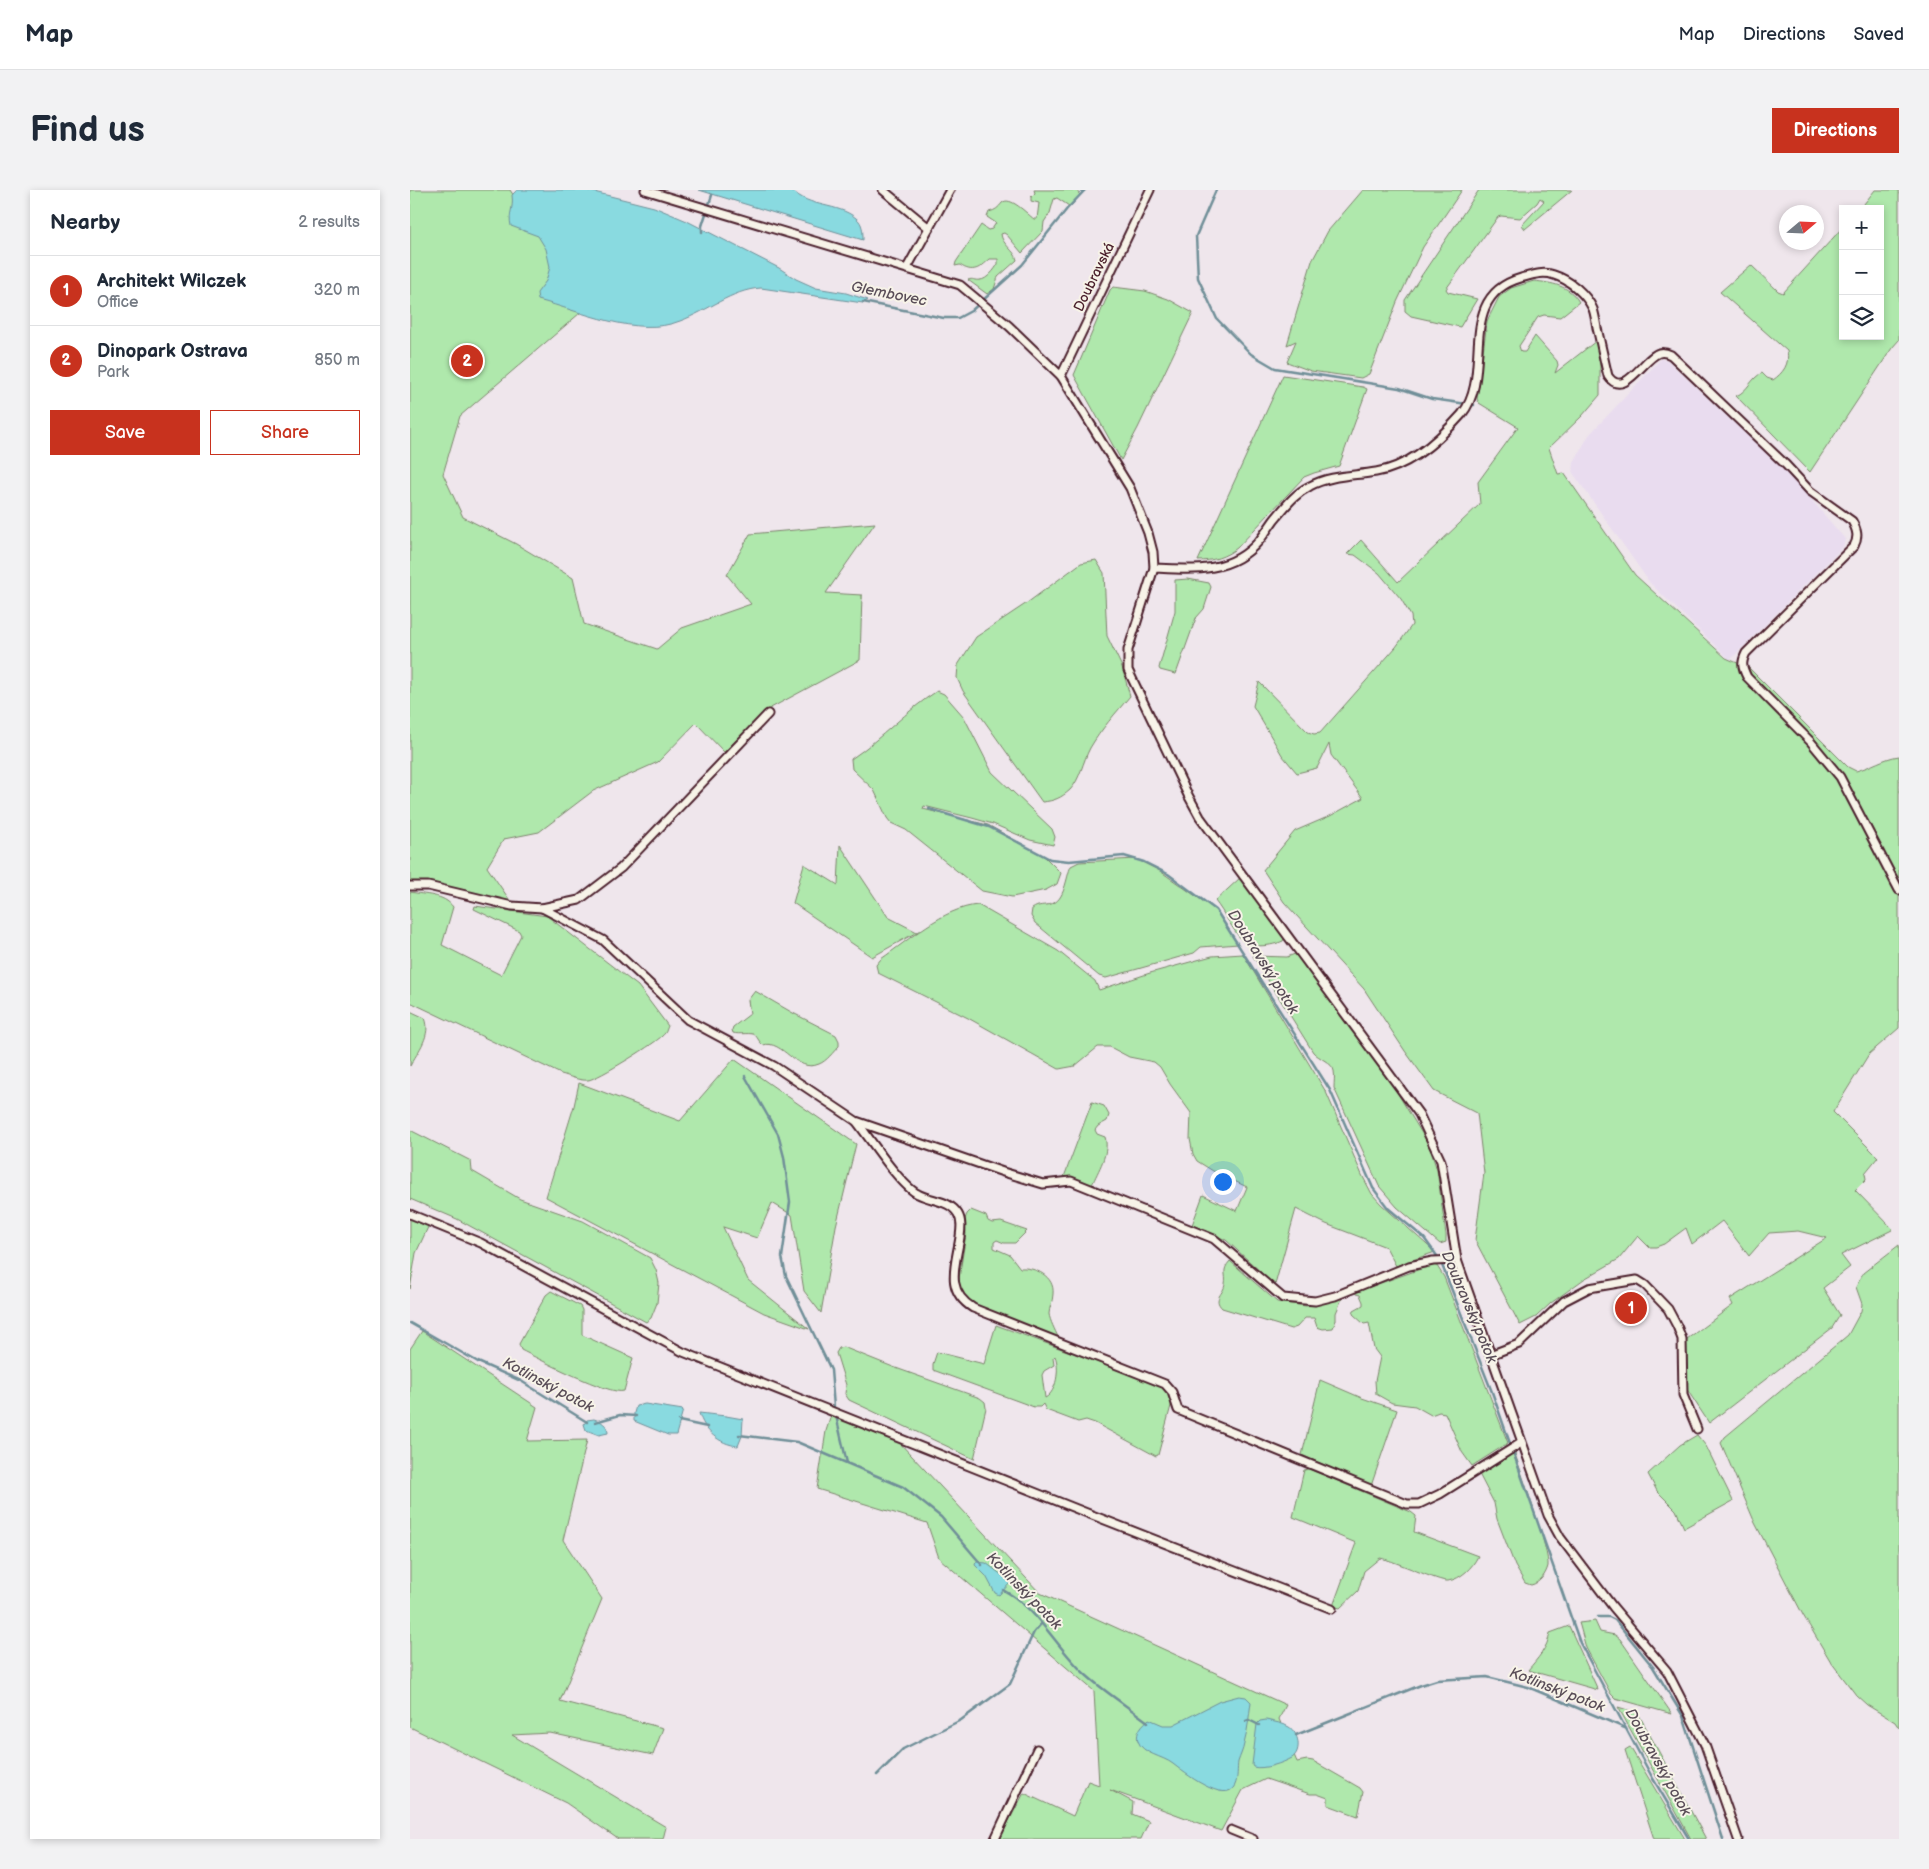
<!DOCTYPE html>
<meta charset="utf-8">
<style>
body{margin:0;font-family:"Balsamiq Sans",sans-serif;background:#f2f2f3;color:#1f2937}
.controls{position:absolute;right:15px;top:15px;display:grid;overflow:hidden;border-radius:0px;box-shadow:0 2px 8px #0003}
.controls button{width:45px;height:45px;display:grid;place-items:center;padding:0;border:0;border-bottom:1px solid #e0e1e3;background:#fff;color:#1f2937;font:25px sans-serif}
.compass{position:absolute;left:1369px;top:15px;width:45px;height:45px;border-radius:50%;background:#fff;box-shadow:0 2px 8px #0003;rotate:71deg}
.you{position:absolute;left:812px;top:991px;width:18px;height:18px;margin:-12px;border:4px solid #fff;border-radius:50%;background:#1a73e8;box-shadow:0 0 0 8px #1a73e833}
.badge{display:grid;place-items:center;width:32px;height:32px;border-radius:50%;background:#c8321e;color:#fff;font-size:16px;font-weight:700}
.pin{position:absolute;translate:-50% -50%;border:2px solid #fff;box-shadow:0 1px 5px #0006}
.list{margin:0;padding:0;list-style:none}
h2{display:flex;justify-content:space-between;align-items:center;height:65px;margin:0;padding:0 20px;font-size:21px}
h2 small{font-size:16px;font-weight:400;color:#747a83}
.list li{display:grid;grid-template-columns:32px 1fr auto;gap:15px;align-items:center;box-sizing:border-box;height:70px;padding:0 20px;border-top:1px solid #e0e1e3}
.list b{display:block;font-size:19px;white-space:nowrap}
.list p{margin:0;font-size:16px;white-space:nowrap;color:#747a83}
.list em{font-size:16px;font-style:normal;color:#747a83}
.actions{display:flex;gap:10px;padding:15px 20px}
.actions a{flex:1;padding:11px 0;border:1px solid #c8321e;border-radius:0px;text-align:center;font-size:18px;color:#c8321e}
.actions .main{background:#c8321e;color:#fff}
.icon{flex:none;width:28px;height:28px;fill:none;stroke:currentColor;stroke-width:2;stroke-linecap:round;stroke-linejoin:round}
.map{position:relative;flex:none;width:1489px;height:1649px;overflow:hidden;border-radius:0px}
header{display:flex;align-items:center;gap:30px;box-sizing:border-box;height:70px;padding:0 25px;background:#fff;border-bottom:1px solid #e0e1e3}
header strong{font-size:24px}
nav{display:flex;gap:28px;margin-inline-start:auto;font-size:18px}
.intro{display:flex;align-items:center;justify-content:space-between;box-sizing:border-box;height:120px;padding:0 30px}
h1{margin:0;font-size:35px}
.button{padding:12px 22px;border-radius:0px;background:#c8321e;color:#fff;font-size:18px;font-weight:700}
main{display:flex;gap:30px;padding:0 30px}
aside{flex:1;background:#fff;border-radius:0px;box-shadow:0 2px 8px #0003}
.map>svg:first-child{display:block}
.built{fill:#e9dcef}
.green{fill:#afe8ac;stroke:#7c846c;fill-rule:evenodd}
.water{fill:#89dae0;stroke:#708f98}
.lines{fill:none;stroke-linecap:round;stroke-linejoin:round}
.stream{stroke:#708f98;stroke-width:2.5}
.street-casing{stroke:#4a1f2b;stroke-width:11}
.street{stroke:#f7f3e8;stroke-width:7}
.labels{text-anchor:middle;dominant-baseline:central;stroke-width:4;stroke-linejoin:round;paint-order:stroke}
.street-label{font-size:14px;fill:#4a1f2b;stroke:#f7f3e8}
.water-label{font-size:15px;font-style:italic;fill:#5a4e58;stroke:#f7f3e8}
</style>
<header>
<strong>Map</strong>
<nav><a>Map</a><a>Directions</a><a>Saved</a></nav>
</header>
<div class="intro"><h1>Find us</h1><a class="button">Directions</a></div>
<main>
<aside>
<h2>Nearby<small>2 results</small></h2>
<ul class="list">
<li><span class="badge">1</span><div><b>Architekt Wilczek</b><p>Office</p></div><em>320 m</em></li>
<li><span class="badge">2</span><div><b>Dinopark Ostrava</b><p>Park</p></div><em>850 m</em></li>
</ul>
<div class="actions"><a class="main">Save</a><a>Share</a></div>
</aside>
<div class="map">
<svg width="1489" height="1649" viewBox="0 0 1489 1649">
<rect width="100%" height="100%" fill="#efe6ec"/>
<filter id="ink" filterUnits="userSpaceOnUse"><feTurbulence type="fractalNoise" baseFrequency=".02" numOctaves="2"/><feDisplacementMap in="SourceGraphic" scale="10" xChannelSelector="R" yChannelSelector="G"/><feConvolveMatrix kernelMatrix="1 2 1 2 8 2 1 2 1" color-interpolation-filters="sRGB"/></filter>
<g filter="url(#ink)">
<path class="built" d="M 1251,169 L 1257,170 L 1387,293 L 1435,349 L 1433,357 L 1320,470 L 1240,393 L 1163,283 L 1164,272 L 1179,245 Z"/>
<g class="green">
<path d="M 0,0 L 100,0 L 177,117 L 50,226 L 33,284 L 53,327 L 106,354 L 163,388 L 174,434 L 247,459 L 272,438 L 341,414 L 317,385 L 340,344 L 465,333 L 416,403 L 452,405 L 450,470 L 357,520 L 314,562 L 286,533 L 248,572 L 183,601 L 129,642 L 94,649 L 77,677 L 101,712 L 28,695 L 0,694 Z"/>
<path d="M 624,0 L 666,0 L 670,5 L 662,15 L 659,16 L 647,8 L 644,9 L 640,23 L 634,32 L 633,41 L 612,63 L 597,45 L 594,43 L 591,44 C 592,55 605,60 607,70 L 588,87 L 584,99 L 577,104 L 558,90 C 563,88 564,91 570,90 C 577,90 585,79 588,74 L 588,69 L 580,69 C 570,78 563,84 550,75 L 545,76 L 546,72 L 571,35 L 578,40 L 582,39 L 586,33 L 577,27 L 579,22 C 586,20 588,18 592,13 C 600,5 617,24 624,29 L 627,29 L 629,13 L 621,11 L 621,7 L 625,3 Z"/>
<path d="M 953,0 L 1052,0 L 1013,57 L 987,112 L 963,174 L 959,184 L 951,188 L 901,181 L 877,172 L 886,151 L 877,155 L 902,71 L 918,41 Z"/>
<path d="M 1069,0 L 1162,0 L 1115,39 L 1112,35 L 1134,11 L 1130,8 L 1127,13 L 1110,28 L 1091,26 L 1088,27 L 1036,99 L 1038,102 L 1067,109 L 1050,137 L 1001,126 L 995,121 L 995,110 Z"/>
<path d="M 1465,0 L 1489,0 L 1489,150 L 1482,158 L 1400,282 L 1326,206 C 1338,201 1341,188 1352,183 L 1357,188 L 1363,190 C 1373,183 1380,174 1377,161 L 1310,102 L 1341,75 L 1368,101 L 1373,103 L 1433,37 L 1433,146 L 1470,146 L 1470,19 L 1450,19 Z"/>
<path d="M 1124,91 C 1142,93 1159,95 1169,112 L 1150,127 L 1134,125 L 1128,127 L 1109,156 L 1111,162 L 1115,162 L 1125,146 L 1147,171 L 1148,175 L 1145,183 L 1186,151 L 1190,176 L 1190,205 L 1172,226 L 1139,258 L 1148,284 L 1154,283 L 1225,385 L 1316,468 L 1339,478 L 1438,577 L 1446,581 C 1461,577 1474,568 1489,566 L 1489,838 L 1459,864 L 1423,922 L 1468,967 L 1455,983 L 1456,989 L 1445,1000 L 1482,1038 L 1482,1040 L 1431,1065 L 1440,1077 L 1413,1098 L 1430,1125 L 1422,1138 L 1299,1233 L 1276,1198 L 1275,1153 L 1277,1149 L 1323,1115 L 1320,1109 L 1417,1048 L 1388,1041 L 1359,1043 L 1339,1066 L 1312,1031 L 1282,1054 L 1276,1038 L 1254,1054 L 1246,1057 L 1239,1057 L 1228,1046 L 1209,1069 L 1174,1089 L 1141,1113 L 1126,1127 L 1110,1135 L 1065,1050 L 1074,983 L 1067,923 L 1024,901 L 995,861 L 954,799 L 874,712 L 853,680 L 885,641 L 920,626 L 953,608 L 921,565 L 919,554 L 907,578 L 887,583 L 872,565 L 843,516 L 849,492 L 898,542 L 904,544 L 910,543 L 986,457 L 1002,435 L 1001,426 L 991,409 L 969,383 L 945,365 L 937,364 L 951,350 L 988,392 L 1070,314 L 1068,292 L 1108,237 L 1069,213 L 1067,209 L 1077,131 L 1089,107 L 1101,98 Z"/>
<path d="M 703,97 L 735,101 L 758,109 L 783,123 L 728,238 L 711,270 L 664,185 L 700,100 Z"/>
<path d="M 873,185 L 953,197 L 957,199 L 929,276 L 904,283 L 894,287 L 827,358 C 815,367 803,371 788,371 Z"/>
<path d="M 686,370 L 694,383 L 697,446 L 712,477 L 720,506 C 706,523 691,539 680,558 C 673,571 670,590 660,600 C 651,608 644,611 632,612 L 553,501 L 547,488 L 548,475 L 566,447 L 617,413 L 671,373 Z"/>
<path d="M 778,389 L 799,393 L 801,397 L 794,419 L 786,428 L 766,484 L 765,484 L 750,480 L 749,478 L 765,421 L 765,390 Z"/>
<path d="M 527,501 L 534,504 L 554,527 L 582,582 L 642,639 L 645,647 L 643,655 L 620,650 L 583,634 L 562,628 L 514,616 L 513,619 L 578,635 L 635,667 L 651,683 L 647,694 L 636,700 L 602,707 L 572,701 L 496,640 L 481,633 L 477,628 L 464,600 L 442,579 L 441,569 C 472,548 496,521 527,501 Z"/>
<path d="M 430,655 L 478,727 L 507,742 L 462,767 L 383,713 L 394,674 L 428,695 Z"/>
<path d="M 726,669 L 750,681 L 807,721 L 828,754 L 791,757 L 784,763 L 696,788 L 689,786 L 625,733 L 621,726 L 622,719 C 629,714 634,716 641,714 C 655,711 656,687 661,676 L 669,672 Z"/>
<path d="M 831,687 L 875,747 L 873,751 C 862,756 842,759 832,750 C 824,742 813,721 805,711 Z"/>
<path d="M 0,702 C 15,705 34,704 43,717 L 32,755 L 91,785 L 111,745 L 109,741 L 64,719 L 65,716 L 137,726 L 228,796 L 258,836 C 257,838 256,842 255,843 C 250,851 186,890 178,890 C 169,891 159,886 151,884 L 0,812 Z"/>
<path d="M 568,715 L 648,761 L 685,791 L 689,800 L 740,783 L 802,766 L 833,764 L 916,902 L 952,985 L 962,1004 L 971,1014 L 1025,1062 L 986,1076 L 976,1057 L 916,1034 L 886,1019 L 865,1095 L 816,1050 L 782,1035 L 793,1005 L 827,1021 L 837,997 L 803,981 L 787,971 L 783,964 L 780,949 L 781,923 L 760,894 L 750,877 L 744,872 L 719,867 L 700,857 L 688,857 L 665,876 L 649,879 L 558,828 L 468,783 L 466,775 L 471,769 C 499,750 533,718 568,715 Z"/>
<path d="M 885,764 L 890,765 L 968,871 L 1019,955 L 1027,980 L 1036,1045 L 1036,1052 L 1030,1054 L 987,1017 L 969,996 L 924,898 C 924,892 925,886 924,881 C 923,873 908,868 903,862 L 843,766 L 877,767 Z"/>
<path d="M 345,801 L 383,823 L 426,845 L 429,851 L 429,856 C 423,862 417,871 409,874 C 386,884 373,849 353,855 C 349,852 348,848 345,845 C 342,842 329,845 323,843 L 322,840 L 323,837 L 340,824 L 338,810 Z"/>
<path d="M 0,821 L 15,828 C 22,845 8,861 0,876 Z"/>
<path d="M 324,869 L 446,954 L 426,1036 L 411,1123 L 394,1101 L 382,1025 L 362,1013 L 347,1048 L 313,1037 L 338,1090 L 399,1139 L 354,1123 L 136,1007 L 164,916 L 169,893 L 270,931 Z"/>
<path d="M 682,912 L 694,916 L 699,925 L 697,931 L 688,936 L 685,940 L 687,944 L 695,947 C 700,963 688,980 682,995 L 654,987 Z"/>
<path d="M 0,940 L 61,971 L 62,981 L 110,1009 L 173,1031 L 240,1068 L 246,1080 L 249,1093 L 247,1113 L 241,1128 L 236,1132 L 47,1029 L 0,1009 Z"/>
<path d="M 561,1020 L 576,1026 L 578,1031 L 582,1033 L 591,1032 L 617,1041 L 605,1053 L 594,1053 L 587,1050 L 584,1052 L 584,1058 L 600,1065 L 610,1078 C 625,1077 645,1086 643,1104 C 643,1111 639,1118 639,1124 C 640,1131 645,1140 648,1147 L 565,1115 L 555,1109 L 548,1095 L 556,1044 L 555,1029 L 557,1024 Z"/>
<path d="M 0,1024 L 19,1035 L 6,1063 L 0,1099 Z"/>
<path d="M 1489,1055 L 1489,1538 L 1485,1532 L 1457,1515 L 1446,1505 L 1421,1472 L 1393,1425 L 1345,1333 L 1311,1253 L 1315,1247 L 1438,1145 L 1451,1121 L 1452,1114 L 1446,1097 L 1453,1083 Z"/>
<path d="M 820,1071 L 867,1112 L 896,1116 L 920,1112 L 933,1106 L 926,1123 L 926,1130 L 923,1138 L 913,1139 L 907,1137 L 904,1128 L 895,1128 L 887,1137 L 881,1139 L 812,1118 C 802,1108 814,1104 815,1094 C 817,1084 811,1081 820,1071 Z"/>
<path d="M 1022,1075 L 1027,1076 L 1034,1087 L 1098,1253 L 1062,1276 L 1052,1262 L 1035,1223 L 1029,1222 L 1021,1225 L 1005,1216 L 982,1213 L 966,1204 L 965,1191 L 970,1167 L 964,1159 L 959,1133 L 954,1134 L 943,1124 L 944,1120 L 953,1115 L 953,1112 L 950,1105 L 946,1104 L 945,1102 Z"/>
<path d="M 141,1101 L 170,1116 L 172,1120 L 172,1145 L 223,1168 L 214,1201 C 200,1206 127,1168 111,1160 L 109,1154 L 136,1105 Z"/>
<path d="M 586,1135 L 745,1193 L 754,1198 L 762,1212 L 748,1265 L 746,1266 L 685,1233 L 676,1230 L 668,1232 L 636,1220 L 633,1214 L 630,1217 L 624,1217 L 523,1180 L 523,1174 L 527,1162 L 574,1174 ZM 645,1166 C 650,1178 647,1202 635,1208 L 632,1185 L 634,1181 L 644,1175 L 643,1168 Z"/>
<path d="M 12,1141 L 127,1217 L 117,1251 L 177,1250 L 153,1350 L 192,1409 L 150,1511 L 253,1538 L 243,1565 L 140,1543 L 102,1545 L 256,1637 L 253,1649 L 208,1649 L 156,1613 L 0,1537 L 0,1159 Z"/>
<path d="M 433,1157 L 483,1177 L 570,1208 L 575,1212 L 576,1218 L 564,1269 L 439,1210 L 435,1204 L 436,1195 L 426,1163 L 429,1158 Z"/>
<path d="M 910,1190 L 952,1208 L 987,1220 L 961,1296 L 892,1265 Z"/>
<path d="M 423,1219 L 487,1250 L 630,1403 L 876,1515 L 869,1529 L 887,1572 L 897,1570 L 903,1571 L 950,1598 L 953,1602 L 948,1626 L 918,1615 L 918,1608 L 907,1604 L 900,1604 L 856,1589 L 833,1600 L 811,1641 L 700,1600 L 723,1612 L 722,1624 L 739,1631 L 731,1649 L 589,1649 L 614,1603 L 663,1626 L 678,1591 L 689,1595 L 684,1501 L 529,1368 L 517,1333 L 407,1299 L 416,1241 Z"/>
<path d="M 1287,1245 L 1296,1256 L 1323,1311 L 1274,1338 L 1266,1320 L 1247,1301 L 1238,1284 L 1270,1255 Z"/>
<path d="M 1101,1261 L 1105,1264 C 1111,1282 1140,1363 1138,1376 C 1136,1384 1130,1393 1121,1395 L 1115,1393 L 1105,1376 L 1087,1329 L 1084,1313 L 1068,1282 Z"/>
<path d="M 899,1279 L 1001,1322 L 1006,1326 L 1004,1342 L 1068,1366 C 1063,1377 1051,1389 1038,1391 C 1029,1392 986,1371 970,1368 L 954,1381 L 948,1401 L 930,1418 L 923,1416 L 946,1353 L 883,1327 L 894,1280 Z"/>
<path d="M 1185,1431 L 1190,1442 L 1205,1445 L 1210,1449 L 1262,1524 L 1205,1508 L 1201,1504 L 1176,1458 L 1170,1436 L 1169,1433 Z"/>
<path d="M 1159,1436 L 1188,1500 L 1118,1480 C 1128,1468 1137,1459 1140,1443 Z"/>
<path d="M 1208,1517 L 1228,1523 L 1296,1649 L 1281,1649 Z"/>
<path d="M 1220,1557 L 1275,1649 L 1244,1649 L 1215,1560 Z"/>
</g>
<g class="water">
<path d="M 107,0 L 176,0 L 244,17 L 277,31 L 369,78 L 386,89 L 406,98 L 436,103 L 458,110 L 453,113 L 351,98 C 321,100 298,121 270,131 C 228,148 170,121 128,110 L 127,103 L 136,91 L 140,77 L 136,59 L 128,46 L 101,36 C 98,22 104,20 102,5 Z"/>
<path d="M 289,0 L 382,0 C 399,18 428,13 446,28 C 453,33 453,42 453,50 Z"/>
<path d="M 235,1214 L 273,1220 L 266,1245 L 258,1245 L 224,1231 L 224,1223 L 226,1216 Z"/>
<path d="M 289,1223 L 316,1226 L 333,1229 L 332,1246 L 328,1256 C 309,1254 294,1241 289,1223 Z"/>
<path d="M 184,1229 C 191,1231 198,1235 198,1243 L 189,1245 L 176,1240 L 174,1234 L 177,1230 Z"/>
<path d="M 566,1372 L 576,1373 L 601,1392 L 589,1405 L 585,1403 L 576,1386 L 565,1375 Z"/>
<path d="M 829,1506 L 836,1507 L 841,1512 C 839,1526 838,1540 834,1554 C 833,1560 830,1566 828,1572 C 827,1579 828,1588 825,1595 C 816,1616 772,1581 763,1574 C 753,1566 732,1564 728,1551 C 725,1542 733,1534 739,1529 L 753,1535 L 763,1535 L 810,1511 Z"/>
<path d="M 856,1530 C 864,1532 873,1533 879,1537 C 889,1543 892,1561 882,1568 C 873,1573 853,1580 843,1577 L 842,1575 L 847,1534 L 850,1531 Z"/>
</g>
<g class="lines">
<g class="stream">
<path d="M 806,0 L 786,46 L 788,88 L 807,129 L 841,164 L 865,178 L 989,198 L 1022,209 L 1064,215"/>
<path d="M 292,42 L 292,36 L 302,5"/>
<path d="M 453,112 L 534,128 L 548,128 L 561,121 L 612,75 L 657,19 L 675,0"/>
<path d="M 519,619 L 579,637 L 640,669 L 659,671 L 714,666 L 734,672 L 758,684 L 806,720 L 920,900 L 963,998 L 978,1018 L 1014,1048 L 1030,1070 L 1082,1202 L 1170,1453 L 1242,1587 L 1279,1649"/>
<path d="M 335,886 L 368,944 L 374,967 L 380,1012 L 372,1067 L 376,1086 L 421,1180 L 424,1217 L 437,1273"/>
<path d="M 0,1133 L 68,1172 L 111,1191 L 177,1232"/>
<path d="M 269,1231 L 297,1237"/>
<path d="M 185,1232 L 210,1225 L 226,1226"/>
<path d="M 329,1245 L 387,1252 L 493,1297 L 531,1327 L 572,1375"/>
<path d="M 593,1400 C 628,1418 647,1459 676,1485 C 695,1502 717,1516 738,1532"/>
<path d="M 1188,1427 L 1199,1427 L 1205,1430 L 1243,1477 L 1273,1526 L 1313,1649"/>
<path d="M 836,1531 L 839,1530 L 849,1535"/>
<path d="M 886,1545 L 1011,1495 L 1027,1490 L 1077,1487 L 1118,1497 L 1215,1538"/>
<path d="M 467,1585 L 493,1559 L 551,1530 L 600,1494 L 624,1442 L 631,1434"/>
</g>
<defs>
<g id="street">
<path d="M 235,0 L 550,95 L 599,136 L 651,186 L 720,298 L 738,343 L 743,362 L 744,378 L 718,460 L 718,480 L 778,605 L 790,627 L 1009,924 L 1031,971 L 1047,1070 L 1138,1325 L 1150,1347 L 1203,1417 L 1257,1481 L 1295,1555 L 1328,1649"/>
<path d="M 473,0 L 519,38"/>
<path d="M 497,78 L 540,0"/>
<path d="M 651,186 L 740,0"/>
<path d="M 744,378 C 782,380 821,384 849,351 C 854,345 859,337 864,330 C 875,317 884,304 900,296 C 920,285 943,286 966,282 C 1000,277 1030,249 1052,224 C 1085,183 1044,107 1111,88 C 1122,85 1133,81 1144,85 C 1160,90 1176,104 1183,119 C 1185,125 1186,132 1187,138 C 1191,154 1194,170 1198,186 C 1214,210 1234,167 1249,163 C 1253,162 1257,163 1261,165 L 1376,275 L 1400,301 L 1442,331 C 1447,340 1449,347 1444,356 L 1336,463 C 1331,473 1332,477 1337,487 L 1401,552 L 1430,587 L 1489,700"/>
<path d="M 0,696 L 18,696 L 102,716 L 132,718 L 169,710 L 211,678 L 358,524"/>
<path d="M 132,718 L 193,750 L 278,830 L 364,876 L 446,931 L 593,982 L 633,994 L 661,991 L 804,1049 L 873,1108 L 905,1111 L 925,1106 L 999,1076 L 1023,1071 L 1047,1070"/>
<path d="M 447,932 C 461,950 490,995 508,1004 C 521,1011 540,1010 548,1024 C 552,1031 551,1039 550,1047 C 546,1075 534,1100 563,1118 L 755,1194 L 762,1202 L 768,1220 L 997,1314 L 1009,1314 L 1030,1304 L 1111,1253"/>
<path d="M 0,1024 L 71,1053 L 273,1162 L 677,1323 L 922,1419"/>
<path d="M 1080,1165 L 1109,1154 L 1154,1111 L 1179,1098 L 1227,1090 L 1235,1095 L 1258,1119 L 1267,1136 L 1272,1149 L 1273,1205 L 1287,1239"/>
<path d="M 821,1640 L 843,1649"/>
<path d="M 585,1649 L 627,1559"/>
</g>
</defs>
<use href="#street" class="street-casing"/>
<use href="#street" class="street"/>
</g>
</g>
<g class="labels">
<g class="street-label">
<text transform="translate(684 87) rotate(-64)">Doubravská</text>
</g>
<g class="water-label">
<text transform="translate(479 104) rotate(11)">Glembovec</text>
<text transform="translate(853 772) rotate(58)">Doubravský potok</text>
<text transform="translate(1059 1117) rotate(67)">Doubravský potok</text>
<text transform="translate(138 1195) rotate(28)">Kotlinský potok</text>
<text transform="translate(614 1401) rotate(46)">Kotlinský potok</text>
<text transform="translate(1147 1500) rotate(21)">Kotlinský potok</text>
<text transform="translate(1248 1572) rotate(61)">Doubravský potok</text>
</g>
</g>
</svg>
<div class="controls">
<button>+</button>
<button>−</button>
<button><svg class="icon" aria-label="layers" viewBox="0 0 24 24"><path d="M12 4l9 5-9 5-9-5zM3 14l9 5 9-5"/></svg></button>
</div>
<svg class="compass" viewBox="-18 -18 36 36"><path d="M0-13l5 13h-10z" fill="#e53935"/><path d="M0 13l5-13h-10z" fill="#747a83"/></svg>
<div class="you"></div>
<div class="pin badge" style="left:1221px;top:1118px">1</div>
<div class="pin badge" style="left:57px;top:171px">2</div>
</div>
</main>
